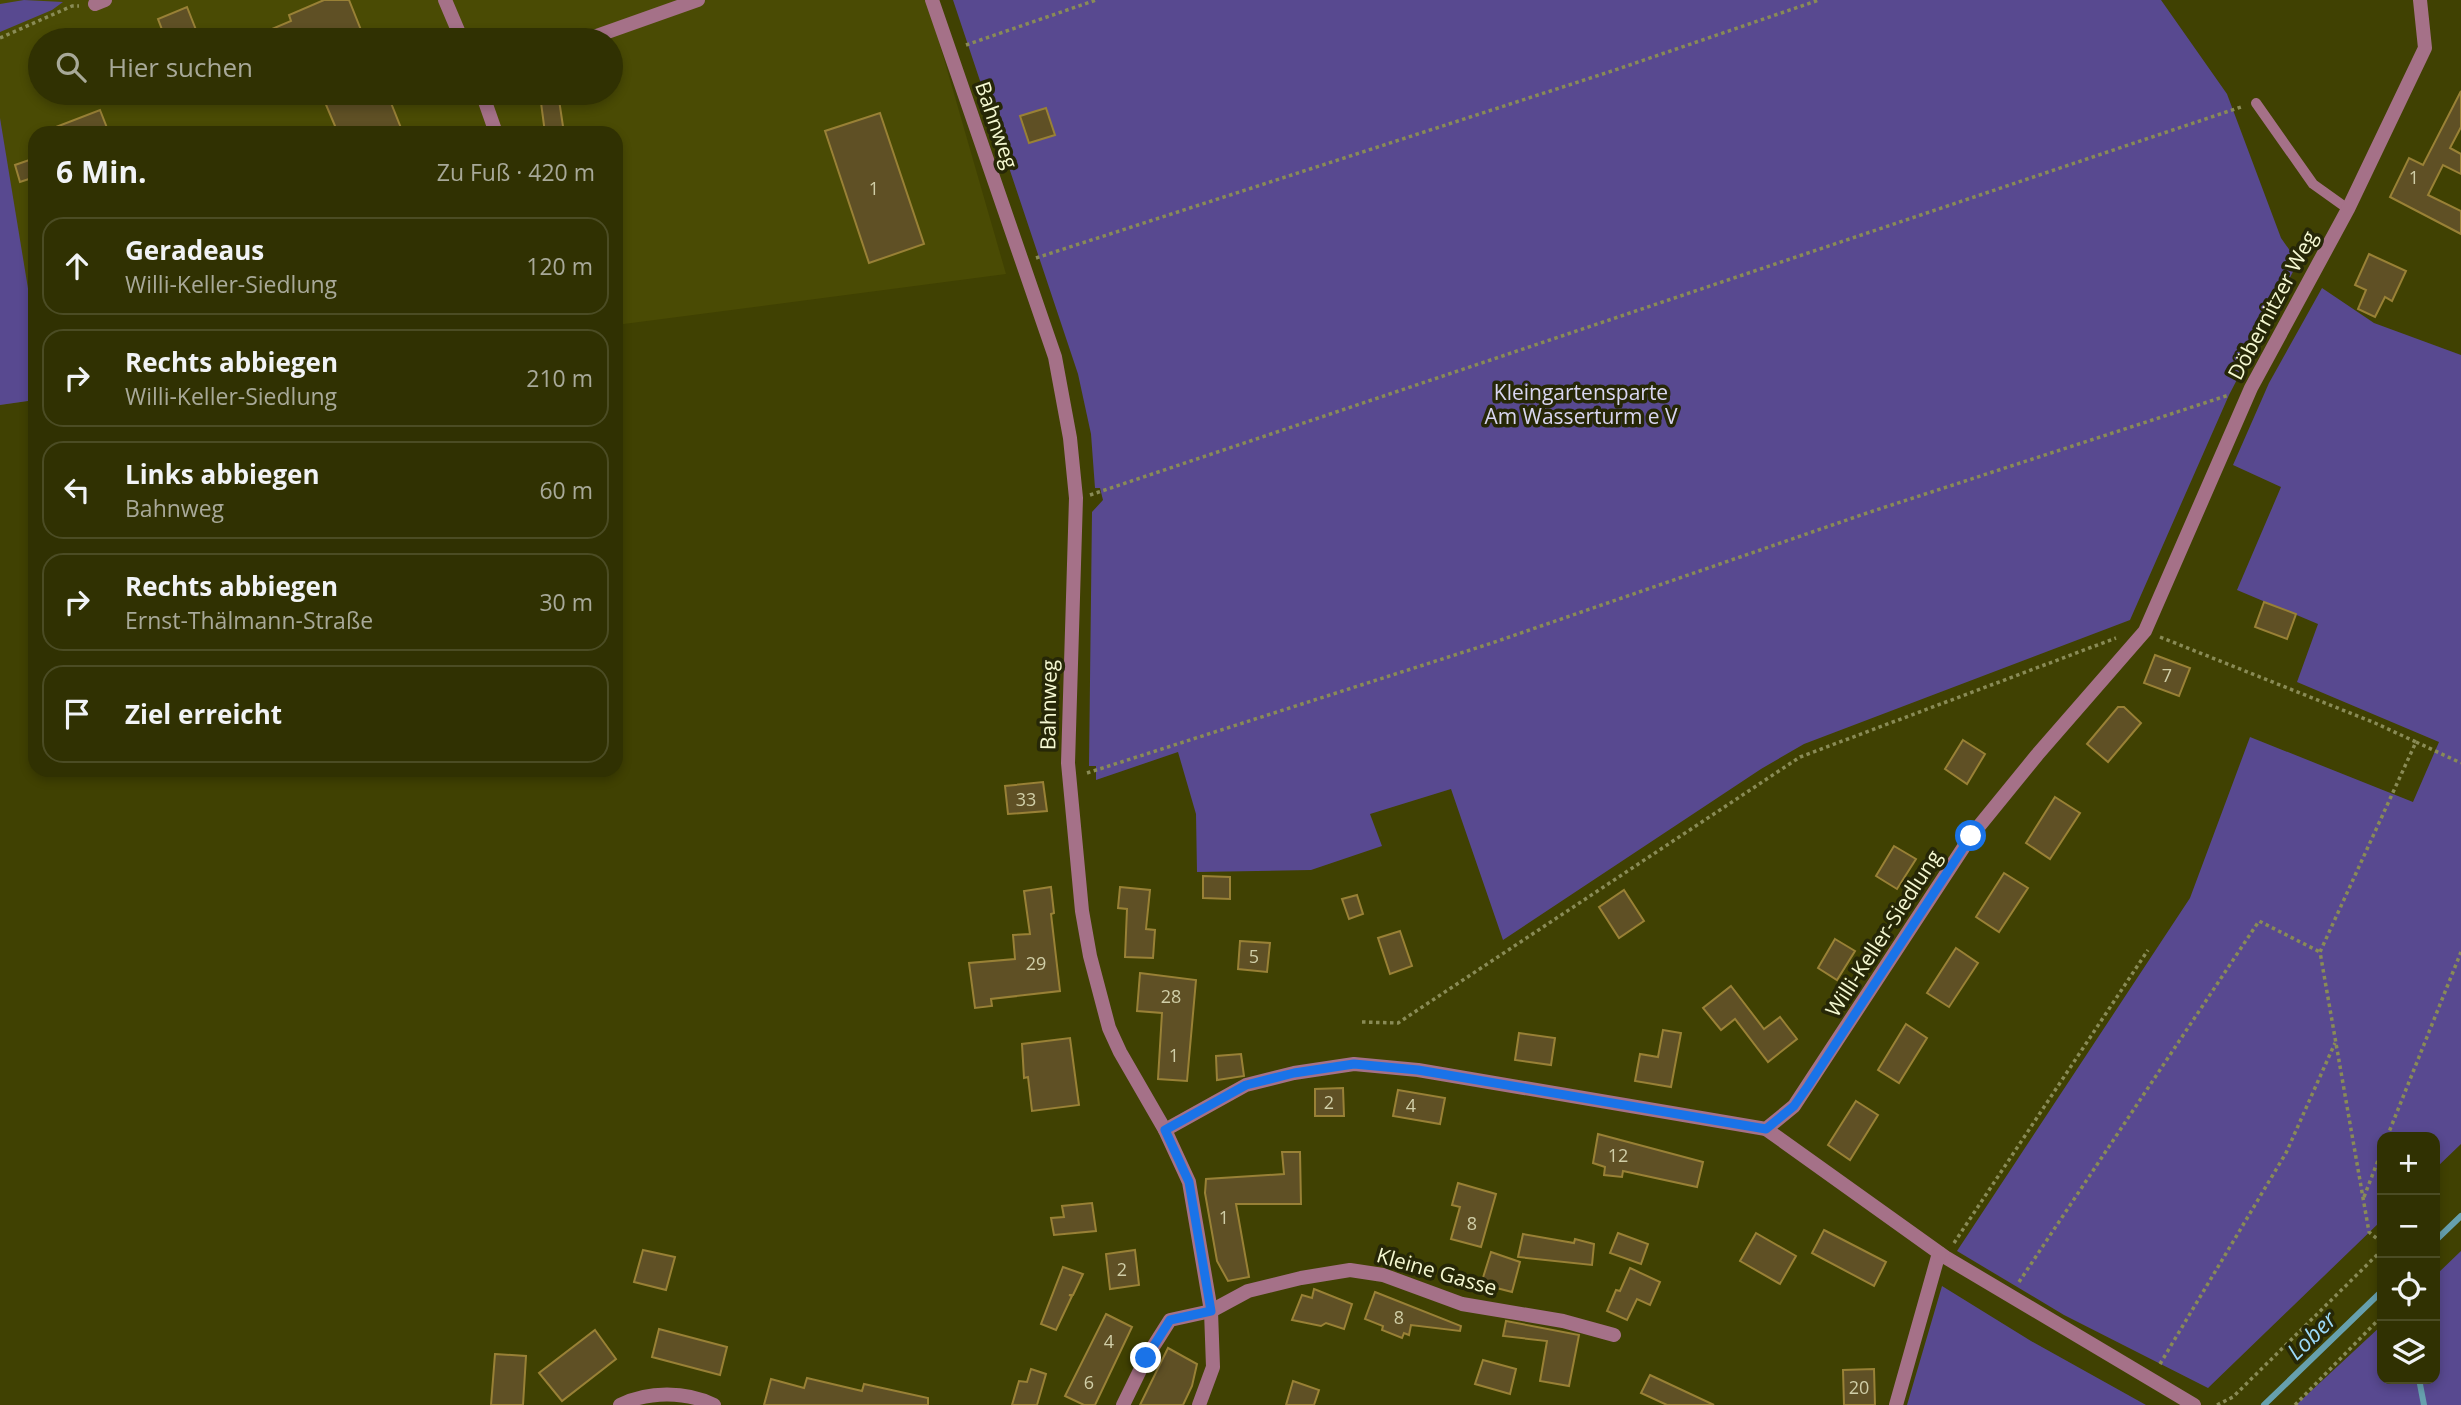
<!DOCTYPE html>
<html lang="de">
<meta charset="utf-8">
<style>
body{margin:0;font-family:"Open Sans",sans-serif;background:#3c3d11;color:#f1f3f6}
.controls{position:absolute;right:21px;bottom:21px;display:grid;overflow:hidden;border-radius:14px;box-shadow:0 4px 10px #0003}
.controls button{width:63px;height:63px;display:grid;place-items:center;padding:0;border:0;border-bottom:2px solid #4b4c24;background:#303102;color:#f1f3f6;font:35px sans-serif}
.stop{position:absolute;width:21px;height:21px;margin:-16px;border:5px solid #1a73e8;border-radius:50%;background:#fff}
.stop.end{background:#1a73e8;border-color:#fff;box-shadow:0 2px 7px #0008}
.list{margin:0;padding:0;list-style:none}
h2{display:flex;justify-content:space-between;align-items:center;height:91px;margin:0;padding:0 28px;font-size:30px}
h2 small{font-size:23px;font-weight:400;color:#a8a999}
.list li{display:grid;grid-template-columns:46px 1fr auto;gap:21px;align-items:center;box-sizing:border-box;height:98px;margin:0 14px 14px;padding:0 14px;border:2px solid #4b4c24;border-radius:21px}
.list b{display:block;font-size:26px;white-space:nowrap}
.list p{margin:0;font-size:23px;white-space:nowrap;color:#a8a999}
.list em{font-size:23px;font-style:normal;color:#a8a999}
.icon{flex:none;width:38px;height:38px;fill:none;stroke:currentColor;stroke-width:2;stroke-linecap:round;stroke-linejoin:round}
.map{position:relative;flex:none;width:2461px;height:1405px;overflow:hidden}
.search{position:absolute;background:#303102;box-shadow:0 4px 10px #0003;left:28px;top:28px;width:595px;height:77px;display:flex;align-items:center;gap:18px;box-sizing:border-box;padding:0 24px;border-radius:38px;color:#a8a999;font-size:26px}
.panel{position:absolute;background:#303102;box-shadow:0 4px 10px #0003;left:28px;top:126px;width:595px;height:651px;border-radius:21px}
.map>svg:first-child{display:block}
.built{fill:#4a4b04;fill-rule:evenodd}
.green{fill:#584990}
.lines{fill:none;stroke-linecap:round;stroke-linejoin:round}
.stream{stroke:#66a0ae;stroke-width:6}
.building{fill:#5f5025;stroke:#998136;stroke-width:2}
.path{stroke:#898b56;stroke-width:3.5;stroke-dasharray:3.5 3.5;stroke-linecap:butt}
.service{stroke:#a57188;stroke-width:10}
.minor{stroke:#a57188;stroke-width:14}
.route{stroke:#1a73e8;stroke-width:9}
.labels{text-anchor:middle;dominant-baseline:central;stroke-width:7;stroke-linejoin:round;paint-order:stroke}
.number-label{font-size:18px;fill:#d0cea7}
.street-label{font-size:21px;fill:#f5f8d2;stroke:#262707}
.park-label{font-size:21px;fill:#d9d6f1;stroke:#262707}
.water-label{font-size:23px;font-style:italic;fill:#9cd9f7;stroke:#262707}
</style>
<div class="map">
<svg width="2461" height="1405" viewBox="0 0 2461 1405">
<rect width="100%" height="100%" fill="#404102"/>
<path class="built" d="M 0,0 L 927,0 L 1006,274 L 616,325 L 616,133 L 35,133 L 35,400 L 0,405 ZM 40,40 L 611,40 L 611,93 L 40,93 Z"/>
<g class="green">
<path d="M 24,0 L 63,2 L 52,10 L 0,32 L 0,4 Z"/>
<path d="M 953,0 L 2161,0 L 2227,94 L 2281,238 L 2298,262 L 2229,395 L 2130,620 L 1804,744 L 1761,769 L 1503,940 L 1451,789 L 1370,814 L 1382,846 L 1311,870 L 1197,872 L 1196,814 L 1178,752 L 1096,780 L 1096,766 L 1089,766 L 1092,512 L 1103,500 L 1100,488 L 1095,488 L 1091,434 L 1078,374 Z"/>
<path d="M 0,118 L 35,331 L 35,400 L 0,405 Z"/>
<path d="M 2322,288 L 2374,323 L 2461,355 L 2461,1144 L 2435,1169 L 2435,1137 L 2382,1137 L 2382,1220 L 2208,1388 L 2064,1315 L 1957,1251 L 2190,898 L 2250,737 L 2413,802 L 2439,742 L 2297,682 L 2318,624 L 2237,590 L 2281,487 L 2233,465 L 2269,383 Z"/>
<path d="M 2461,1251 L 2461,1405 L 2296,1405 L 2382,1325 L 2382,1379 L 2435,1379 L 2435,1276 Z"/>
<path d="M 1942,1286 L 2031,1341 L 2146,1405 L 1907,1405 Z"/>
</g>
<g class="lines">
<g class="stream">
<path d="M 2435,1241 L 2461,1216"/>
<path d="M 2419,1379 L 2424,1405"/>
<path d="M 2264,1405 L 2382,1291"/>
</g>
</g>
<g class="building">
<path d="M 324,0 L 349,0 L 365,40 L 246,40 L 291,21 L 289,15 Z"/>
<path d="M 187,7 L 200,40 L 166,40 L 158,19 Z"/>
<path d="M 2461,91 L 2461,127 L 2450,148 L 2461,154 L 2461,174 L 2443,165 L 2428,195 L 2461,211 L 2461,234 L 2390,197 L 2409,158 L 2423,165 Z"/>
<path d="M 321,93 L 387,93 L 403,133 L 338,133 Z"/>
<path d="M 558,93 L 564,133 L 545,133 L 540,95 Z"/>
<path d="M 1046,108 L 1055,135 L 1029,143 L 1020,116 Z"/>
<path d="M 100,110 L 109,133 L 43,133 L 43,132 Z"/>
<path d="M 880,113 L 924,244 L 869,263 L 825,131 Z"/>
<path d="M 32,159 L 35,177 L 20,182 L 15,165 Z"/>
<path d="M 2369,254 L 2406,271 L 2392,301 L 2385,297 L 2375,317 L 2358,309 L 2366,290 L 2355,285 Z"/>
<path d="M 2264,602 L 2296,614 L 2287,639 L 2255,627 Z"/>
<path d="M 2155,655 L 2190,668 L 2179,696 L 2144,683 Z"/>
<path d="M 2118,707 L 2124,707 L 2141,723 L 2108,762 L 2087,744 Z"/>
<path d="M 1963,740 L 1985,754 L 1967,784 L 1945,769 Z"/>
<path d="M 1043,782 L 1047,811 L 1008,814 L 1005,786 Z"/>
<path d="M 2055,797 L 2080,813 L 2050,859 L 2026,843 Z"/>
<path d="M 1894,846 L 1916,859 L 1897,889 L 1876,876 Z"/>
<path d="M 2004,873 L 2028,888 L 1999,932 L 1976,917 Z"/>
<path d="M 1203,876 L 1230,877 L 1230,899 L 1203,898 Z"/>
<path d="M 1051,887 L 1054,913 L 1051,914 L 1060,991 L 991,999 L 992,1006 L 975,1008 L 969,963 L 1015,959 L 1013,935 L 1030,934 L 1024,891 Z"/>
<path d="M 1120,887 L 1150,890 L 1146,929 L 1155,930 L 1153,958 L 1125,957 L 1127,909 L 1118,908 Z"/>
<path d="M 1624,890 L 1644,921 L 1619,938 L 1599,907 Z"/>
<path d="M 1357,895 L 1363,914 L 1349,919 L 1342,899 Z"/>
<path d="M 1400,931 L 1412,966 L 1390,974 L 1378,938 Z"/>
<path d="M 1835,939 L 1855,951 L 1837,980 L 1818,968 Z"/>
<path d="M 1240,941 L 1270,943 L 1267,972 L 1238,969 Z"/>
<path d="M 1956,948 L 1978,963 L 1949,1007 L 1927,993 Z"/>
<path d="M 1140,973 L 1196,980 L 1187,1081 L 1158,1079 L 1162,1013 L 1137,1011 Z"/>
<path d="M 1731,986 L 1764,1029 L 1780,1017 L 1797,1039 L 1768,1062 L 1735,1019 L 1721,1030 L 1703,1008 Z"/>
<path d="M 1906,1024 L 1927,1038 L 1899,1083 L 1878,1070 Z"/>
<path d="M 1663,1030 L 1681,1033 L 1671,1087 L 1635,1081 L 1640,1054 L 1658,1057 Z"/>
<path d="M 1519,1033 L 1555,1038 L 1551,1065 L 1515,1060 Z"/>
<path d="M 1070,1038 L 1079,1105 L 1032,1111 L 1028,1077 L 1024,1078 L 1022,1044 Z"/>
<path d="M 1241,1054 L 1244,1076 L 1217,1080 L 1216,1056 Z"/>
<path d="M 1343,1088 L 1344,1116 L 1315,1116 L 1315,1089 Z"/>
<path d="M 1398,1090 L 1445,1098 L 1440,1124 L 1393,1116 Z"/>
<path d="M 1856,1101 L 1878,1115 L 1850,1160 L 1828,1145 Z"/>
<path d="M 1598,1134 L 1703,1162 L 1697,1187 L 1623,1171 L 1622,1177 L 1604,1175 L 1605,1167 L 1593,1163 Z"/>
<path d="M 1282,1152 L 1300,1152 L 1301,1204 L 1236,1204 L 1249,1277 L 1228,1281 L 1217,1261 L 1205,1193 L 1206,1179 L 1284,1174 Z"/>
<path d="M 1458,1183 L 1496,1194 L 1481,1247 L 1451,1239 L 1460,1207 L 1452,1205 Z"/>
<path d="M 1092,1203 L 1096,1231 L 1054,1235 L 1051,1218 L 1064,1217 L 1062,1206 Z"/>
<path d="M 1824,1230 L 1886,1262 L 1874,1286 L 1812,1253 Z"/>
<path d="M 1618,1233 L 1648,1244 L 1641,1264 L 1610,1253 Z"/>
<path d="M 1756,1233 L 1796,1256 L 1780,1284 L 1740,1261 Z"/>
<path d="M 1523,1234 L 1574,1243 L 1575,1239 L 1594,1244 L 1592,1265 L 1518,1257 Z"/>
<path d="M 643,1250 L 675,1257 L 666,1290 L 634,1282 Z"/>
<path d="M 1135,1250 L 1139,1285 L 1110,1289 L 1106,1254 Z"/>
<path d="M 1491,1252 L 1520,1262 L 1512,1292 L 1481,1284 Z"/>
<path d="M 1063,1267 L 1083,1274 L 1073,1295 L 1069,1295 L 1072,1296 L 1056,1330 L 1041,1324 Z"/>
<path d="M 1630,1268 L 1660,1282 L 1650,1305 L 1637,1299 L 1627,1320 L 1607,1311 L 1616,1290 L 1620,1291 Z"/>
<path d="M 1314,1289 L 1352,1304 L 1344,1329 L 1326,1323 L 1321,1326 L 1292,1320 L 1302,1295 L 1312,1298 Z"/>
<path d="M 1375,1292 L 1461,1326 L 1460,1331 L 1411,1325 L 1409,1335 L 1404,1333 L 1402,1338 L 1382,1330 L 1383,1326 L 1365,1319 Z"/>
<path d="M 1106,1314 L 1132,1327 L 1095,1405 L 1084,1405 L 1065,1396 Z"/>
<path d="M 1506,1321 L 1579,1335 L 1569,1386 L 1540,1381 L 1547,1341 L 1503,1336 Z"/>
<path d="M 659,1329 L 727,1347 L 720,1375 L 652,1357 Z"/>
<path d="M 595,1330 L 616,1359 L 562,1401 L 539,1373 Z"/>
<path d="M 1168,1348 L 1197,1364 L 1192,1386 L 1183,1405 L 1140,1405 Z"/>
<path d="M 495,1354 L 526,1356 L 523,1405 L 491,1405 Z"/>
<path d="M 1483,1360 L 1516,1369 L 1510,1394 L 1475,1384 Z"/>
<path d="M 1031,1369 L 1046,1374 L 1037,1405 L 1012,1405 L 1019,1381 L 1027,1382 Z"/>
<path d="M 1874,1369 L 1875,1405 L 1844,1405 L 1843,1370 Z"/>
<path d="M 1650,1375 L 1714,1405 L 1667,1405 L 1641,1393 Z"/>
<path d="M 807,1378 L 862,1391 L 864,1384 L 928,1398 L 928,1405 L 764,1405 L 771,1379 L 804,1388 Z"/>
<path d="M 1293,1381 L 1319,1390 L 1314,1405 L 1286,1405 Z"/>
</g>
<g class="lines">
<g class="path">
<path d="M 0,38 L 72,6 L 79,6"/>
<path d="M 966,45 L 1096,0"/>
<path d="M 1036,258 L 1615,70 L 1819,0"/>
<path d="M 1090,495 L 2244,106"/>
<path d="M 2160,637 L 2375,723 L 2416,742 L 2320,952 L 2369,1232 L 2382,1243"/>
<path d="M 2416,742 L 2461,763"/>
<path d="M 1087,773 L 1492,643 L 1867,513 L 2229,395"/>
<path d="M 1362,1022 L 1398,1023 L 1800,757 L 2116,638"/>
<path d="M 2387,1137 L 2461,952"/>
<path d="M 2364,1197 L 2382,1150"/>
<path d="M 1954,1243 L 2148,950"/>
<path d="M 2019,1282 L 2259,921 L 2320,952"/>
<path d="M 2160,1364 L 2286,1153 L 2335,1043"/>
<path d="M 2217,1405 L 2233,1397 L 2382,1250"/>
<path d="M 2295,1405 L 2382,1316"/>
</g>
<path class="service" d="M 2256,103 L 2313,184 L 2348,209"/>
<g class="minor">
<path d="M 445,0 L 462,40"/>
<path d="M 932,0 L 1055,357 L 1070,438 L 1076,498 L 1068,763 L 1082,911 L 1090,956 L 1109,1028 L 1120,1052 L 1165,1130 L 1189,1182 L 1211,1311 L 1213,1367 L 1199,1405"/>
<path d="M 95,4 L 105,0"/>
<path d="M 585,40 L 698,0"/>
<path d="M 482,93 L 496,133"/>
<path d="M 1766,1129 L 1945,1257 L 2194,1405"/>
<path d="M 1165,1130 L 1246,1085 L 1294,1073 L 1354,1064 L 1418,1070 L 1766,1129 L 1794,1106 L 1971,836 L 2037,755 L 2145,631 L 2251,388 L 2348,209 L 2425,48 L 2420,0"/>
<path d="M 620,1405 C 648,1391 686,1391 714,1405"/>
<path d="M 1123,1405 L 1146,1358 L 1170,1320 L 1211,1311 L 1248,1291 L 1301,1278 L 1350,1270 L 1383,1275 L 1462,1304 L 1563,1321 L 1614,1335"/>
<path d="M 1896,1405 L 1939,1253"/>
</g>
</g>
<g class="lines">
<path class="route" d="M 1146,1358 L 1170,1320 L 1211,1311 L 1189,1182 L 1165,1130 L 1246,1085 L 1294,1073 L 1354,1064 L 1418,1070 L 1766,1129 L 1794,1106 L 1808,1086 L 1971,836"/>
</g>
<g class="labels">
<g class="number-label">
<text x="2414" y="177">1</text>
<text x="874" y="188">1</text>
<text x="2167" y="675">7</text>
<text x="1026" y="799">33</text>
<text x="1254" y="956">5</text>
<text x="1036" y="963">29</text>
<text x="1171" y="996">28</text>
<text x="1174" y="1055">1</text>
<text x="1329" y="1102">2</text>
<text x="1411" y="1105">4</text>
<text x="1618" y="1155">12</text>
<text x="1224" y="1217">1</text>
<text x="1472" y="1223">8</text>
<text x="1122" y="1269">2</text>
<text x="1399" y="1317">8</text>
<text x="1109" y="1341">4</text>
<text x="1089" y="1382">6</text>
<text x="1859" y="1387">20</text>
</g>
<g class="street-label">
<text transform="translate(997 125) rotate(71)">Bahnweg</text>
<text transform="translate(2272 305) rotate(-62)">Döbernitzer Weg</text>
<text transform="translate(1048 705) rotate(-89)">Bahnweg</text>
<text transform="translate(1883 933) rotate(-57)">Willi-Keller-Siedlung</text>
<text transform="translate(1437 1271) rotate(16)">Kleine Gasse</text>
</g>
<g class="park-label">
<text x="1581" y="392">Kleingartensparte<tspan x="1581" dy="24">Am Wasserturm e V</tspan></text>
</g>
<g class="water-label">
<text transform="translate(2311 1335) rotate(-44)">Lober</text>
</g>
</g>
</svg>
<div class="controls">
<button>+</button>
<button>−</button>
<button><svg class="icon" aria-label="locate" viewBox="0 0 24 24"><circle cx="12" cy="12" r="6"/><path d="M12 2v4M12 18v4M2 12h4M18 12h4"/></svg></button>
<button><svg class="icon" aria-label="layers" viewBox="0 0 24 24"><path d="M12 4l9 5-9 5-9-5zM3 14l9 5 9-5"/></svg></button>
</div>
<div class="stop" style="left:1971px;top:836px"></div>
<div class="stop end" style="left:1146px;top:1358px"></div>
<div class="search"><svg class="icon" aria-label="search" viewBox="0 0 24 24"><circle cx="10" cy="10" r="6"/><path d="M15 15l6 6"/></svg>Hier suchen</div>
<section class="panel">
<h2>6 Min.<small>Zu Fuß · 420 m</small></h2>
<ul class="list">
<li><svg class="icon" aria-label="ahead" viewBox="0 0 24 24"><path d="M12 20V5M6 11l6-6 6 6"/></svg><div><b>Geradeaus</b><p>Willi-Keller-Siedlung</p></div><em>120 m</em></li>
<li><svg class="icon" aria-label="right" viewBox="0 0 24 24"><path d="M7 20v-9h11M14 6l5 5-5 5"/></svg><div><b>Rechts abbiegen</b><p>Willi-Keller-Siedlung</p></div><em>210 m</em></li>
<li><svg class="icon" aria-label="left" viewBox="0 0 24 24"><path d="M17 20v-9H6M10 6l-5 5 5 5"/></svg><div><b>Links abbiegen</b><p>Bahnweg</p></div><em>60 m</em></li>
<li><svg class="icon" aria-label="right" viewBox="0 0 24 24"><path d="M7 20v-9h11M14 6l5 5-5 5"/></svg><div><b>Rechts abbiegen</b><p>Ernst-Thälmann-Straße</p></div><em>30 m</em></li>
<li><svg class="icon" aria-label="arrive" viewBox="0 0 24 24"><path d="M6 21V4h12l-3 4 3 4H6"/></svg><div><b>Ziel erreicht</b></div></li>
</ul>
</section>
</div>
